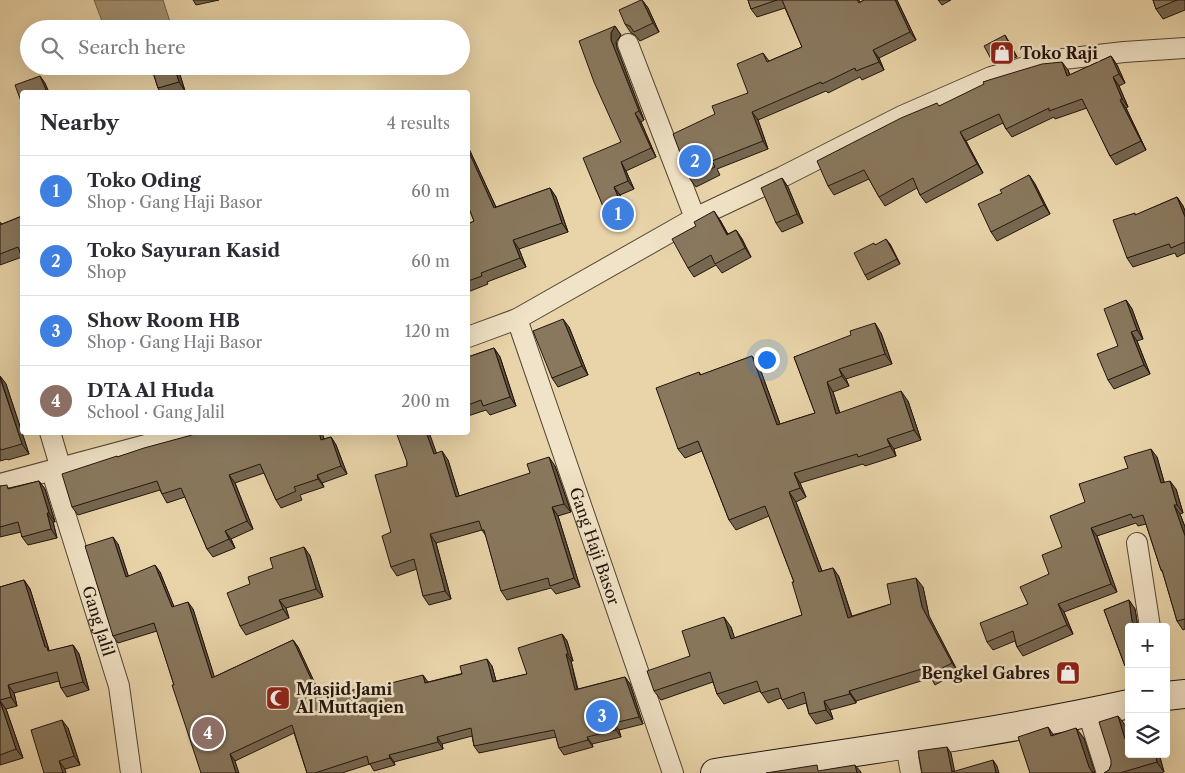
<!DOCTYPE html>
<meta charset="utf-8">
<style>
body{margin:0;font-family:"Libre Caslon Text",serif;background:#f2f2f3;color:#2b2b33}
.controls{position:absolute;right:15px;bottom:15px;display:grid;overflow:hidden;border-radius:5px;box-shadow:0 5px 20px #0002}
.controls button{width:45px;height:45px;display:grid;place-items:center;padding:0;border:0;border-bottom:1px solid #e1e1e2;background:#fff;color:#2b2b33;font:25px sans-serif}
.you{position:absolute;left:766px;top:359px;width:18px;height:18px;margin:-12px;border:4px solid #fff;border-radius:50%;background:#1a73e8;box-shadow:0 0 0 8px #1a73e833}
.badge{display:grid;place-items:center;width:32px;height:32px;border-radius:50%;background:#8f2418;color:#fff;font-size:16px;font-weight:700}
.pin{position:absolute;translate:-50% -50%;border:2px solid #fff;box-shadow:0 1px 5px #0006}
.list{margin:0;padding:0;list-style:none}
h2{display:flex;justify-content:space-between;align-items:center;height:65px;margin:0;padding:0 20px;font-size:21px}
h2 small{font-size:16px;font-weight:400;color:#7c7c81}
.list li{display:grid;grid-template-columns:32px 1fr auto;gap:15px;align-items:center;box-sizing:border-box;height:70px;padding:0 20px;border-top:1px solid #e1e1e2}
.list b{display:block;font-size:19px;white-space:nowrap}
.list p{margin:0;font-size:16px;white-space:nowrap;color:#7c7c81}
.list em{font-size:16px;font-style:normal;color:#7c7c81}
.icon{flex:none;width:28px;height:28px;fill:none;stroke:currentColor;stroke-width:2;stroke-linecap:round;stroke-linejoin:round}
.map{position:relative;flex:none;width:1185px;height:773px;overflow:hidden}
.search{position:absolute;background:#fff;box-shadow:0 5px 20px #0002;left:20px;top:20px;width:450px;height:55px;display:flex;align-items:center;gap:12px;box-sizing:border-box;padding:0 18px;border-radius:28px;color:#7c7c81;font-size:19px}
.panel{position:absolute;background:#fff;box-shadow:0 5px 20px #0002;left:20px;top:90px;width:450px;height:345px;border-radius:5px}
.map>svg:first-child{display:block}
.water{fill:#a59374;stroke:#70614b}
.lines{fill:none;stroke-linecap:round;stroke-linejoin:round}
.street-casing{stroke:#534534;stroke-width:22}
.secondary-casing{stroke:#21150d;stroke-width:30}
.street{stroke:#f1e3c7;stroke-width:20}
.secondary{stroke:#f1e3c7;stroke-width:28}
.wall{fill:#766751;stroke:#21150d}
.shaded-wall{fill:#605442;stroke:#21150d}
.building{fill:#89785e;stroke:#21150d}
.labels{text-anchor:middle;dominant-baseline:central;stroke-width:5;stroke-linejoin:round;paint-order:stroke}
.poi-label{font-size:16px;font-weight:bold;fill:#21150d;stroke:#f1e3c7;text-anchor:start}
.street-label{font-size:16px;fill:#21150d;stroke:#f1e3c7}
</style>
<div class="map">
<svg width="1185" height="773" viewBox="0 0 1185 773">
<rect width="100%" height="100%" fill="#e9d4a9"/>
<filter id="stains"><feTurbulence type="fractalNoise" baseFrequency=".004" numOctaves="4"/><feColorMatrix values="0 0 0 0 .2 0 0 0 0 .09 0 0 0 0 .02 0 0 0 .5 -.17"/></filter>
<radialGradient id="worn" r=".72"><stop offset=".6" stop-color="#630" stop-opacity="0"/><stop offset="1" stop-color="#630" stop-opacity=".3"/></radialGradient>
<path class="water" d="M 94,0 L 163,0 L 171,25 L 162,29 L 105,29 Z"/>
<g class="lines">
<defs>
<g id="street">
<path d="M 628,44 L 695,218"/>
<path id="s1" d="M 517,319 L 673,773"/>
<path d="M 468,337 L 517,319 L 695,218 L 782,177 L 902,116 L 991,77 L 1046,61 L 1124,52 L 1185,48"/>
<path d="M 50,432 L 61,469"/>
<path id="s2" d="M 52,472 L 119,686 L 131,773"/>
<path d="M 0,484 L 195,432"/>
<path d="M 1137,543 L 1150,627"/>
<path d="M 1088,713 L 1107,773"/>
<path d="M 906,745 L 911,773"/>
</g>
<g id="secondary">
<path d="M 1166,696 L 1185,694"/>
<path d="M 715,773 C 853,752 992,734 1129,704"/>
</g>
</defs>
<use href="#street" class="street-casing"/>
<use href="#secondary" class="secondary-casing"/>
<use href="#street" class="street"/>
<use href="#secondary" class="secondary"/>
</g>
<g class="wall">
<path d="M 193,0 L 219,0 L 196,5 Z"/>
<path d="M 642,0 L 648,8 L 659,32 L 640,41 L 635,35 L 631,33 L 625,24 Z"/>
<path d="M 748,0 L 859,0 L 860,2 L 864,0 L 897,0 L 916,40 L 879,58 L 884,70 L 862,80 L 860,77 L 828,93 L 826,91 L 758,120 L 768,149 L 717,169 L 720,175 L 696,187 L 690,179 L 715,114 L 748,93 L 763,53 L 769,61 L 802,47 L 785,8 L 757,17 L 751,9 Z"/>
<path d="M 938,0 L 951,0 L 942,5 Z"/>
<path d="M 1153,0 L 1185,0 L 1185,10 L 1163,19 L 1156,9 Z"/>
<path d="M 615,26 L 621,35 L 616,42 L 617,48 L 644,120 L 641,122 L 656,157 L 626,171 L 634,189 L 620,195 L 631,222 L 615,229 L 609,221 L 621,142 Z"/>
<path d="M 1008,40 L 1017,57 L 994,64 L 991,59 Z"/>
<path d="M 1111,56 L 1117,65 L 1125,83 L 1119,86 L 1128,107 L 1126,108 L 1146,150 L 1116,165 L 1110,156 L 1087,108 L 1055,119 L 1054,117 L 1012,137 L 1006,129 L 1003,123 L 966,141 L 983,173 L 926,203 L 920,195 L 917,188 L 885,206 L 879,197 L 869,179 L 834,195 L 828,186 L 939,106 L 1068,70 L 1070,75 Z"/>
<path d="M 151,66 L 188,66 L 190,72 L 180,75 L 185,91 L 180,92 L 160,92 L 158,88 Z"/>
<path d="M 468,148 L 470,151 L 496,207 L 550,188 L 556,197 L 568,232 L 519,249 L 526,267 L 487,282 L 488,284 L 468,292 L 468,224 L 474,221 L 468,206 Z"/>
<path d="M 1029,175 L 1035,184 L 1050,214 L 997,241 L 991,232 L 1002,193 Z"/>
<path d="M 782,178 L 788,187 L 803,223 L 782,232 L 776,223 Z"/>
<path d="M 1177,197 L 1183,206 L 1185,211 L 1185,253 L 1177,257 L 1175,253 L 1133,267 L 1127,258 L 1136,215 Z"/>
<path d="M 22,216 L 22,257 L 0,265 L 0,222 L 2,224 Z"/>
<path d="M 720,220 L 728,234 L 736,230 L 742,239 L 751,257 L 722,273 L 716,265 L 694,277 L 688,268 Z"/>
<path d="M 890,244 L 900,264 L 868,280 L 865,275 L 875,245 Z"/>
<path d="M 1126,300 L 1132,309 L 1143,339 L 1137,341 L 1150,374 L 1114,389 L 1108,380 L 1118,346 Z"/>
<path d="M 569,327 L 588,375 L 558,387 L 552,378 Z"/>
<path d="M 881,333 L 892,364 L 846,379 L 849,386 L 833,392 L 840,413 L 908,401 L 921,440 L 894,449 L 896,456 L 865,466 L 863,464 L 800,483 L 806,497 L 796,502 L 822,571 L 833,568 L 839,577 L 852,616 L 891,604 L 923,587 L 929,616 L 958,672 L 935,685 L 931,678 L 856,701 L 856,703 L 830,710 L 833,719 L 816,724 L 809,714 L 806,703 L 788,709 L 781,698 L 768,703 L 760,691 L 724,704 L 717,694 L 713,682 L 661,700 L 654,691 L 690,656 L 731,627 L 734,638 L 802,615 L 794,582 L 769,516 L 736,530 L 729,520 L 702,451 L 685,458 L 678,449 L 699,372 L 701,375 L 752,356 L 759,366 L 780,424 L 815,413 L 794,357 Z"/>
<path d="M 494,348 L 500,357 L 516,406 L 490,415 L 486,410 L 468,416 L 468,357 Z"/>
<path d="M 0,376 L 6,384 L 29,454 L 8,460 L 7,459 L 0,461 Z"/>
<path d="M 331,437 L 336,445 L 347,474 L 322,483 L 324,487 L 300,495 L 302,500 L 281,508 L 276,500 L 264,473 L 235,483 L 253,529 L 231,539 L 235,548 L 213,557 L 207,549 L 185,497 L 167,503 L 162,494 L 160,490 L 78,515 L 72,507 L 117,457 L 324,439 Z"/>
<path d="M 436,453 L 448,460 L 459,496 L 555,466 L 571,512 L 558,516 L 580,587 L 556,594 L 551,588 L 507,600 L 501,591 L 486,536 L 482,530 L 436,543 L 451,599 L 429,605 L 423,596 L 417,569 L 397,576 L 391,567 L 391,532 L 407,466 L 407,462 Z"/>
<path d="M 1157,457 L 1164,482 L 1176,489 L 1183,513 L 1180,514 L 1185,527 L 1185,629 L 1183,630 L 1177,621 L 1163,573 L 1161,570 L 1146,524 L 1138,526 L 1136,523 L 1097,536 L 1117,592 L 1064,612 L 1073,634 L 1023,656 L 1017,647 L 1015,641 L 993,650 L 987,642 L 1028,604 L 1049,574 L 1085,502 L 1128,468 Z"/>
<path d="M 39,481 L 45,489 L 55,522 L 53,522 L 57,538 L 28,545 L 22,537 L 21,532 L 0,537 L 0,486 L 9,488 Z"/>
<path d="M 118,544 L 128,576 L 160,572 L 174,607 L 193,609 L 214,677 L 293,640 L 298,647 L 322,699 L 370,685 L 371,687 L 428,682 L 492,666 L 496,681 L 527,674 L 562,634 L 567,641 L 573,661 L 571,661 L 578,689 L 625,677 L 630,684 L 643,724 L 619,730 L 621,737 L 592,744 L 593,747 L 564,755 L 559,748 L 556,737 L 479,753 L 474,746 L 472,736 L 442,744 L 443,749 L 394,762 L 395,765 L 374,771 L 370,764 L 342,773 L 307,773 L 294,733 L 235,761 L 174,685 L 157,631 L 118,643 L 113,636 Z"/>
<path d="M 304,547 L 310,556 L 323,597 L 286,608 L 289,618 L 246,635 L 240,626 L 250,584 Z"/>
<path d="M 24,580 L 30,589 L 49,650 L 50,651 L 73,645 L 79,654 L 89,690 L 67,697 L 61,688 L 59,681 L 14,693 L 17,706 L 6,709 L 23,758 L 0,765 L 0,587 Z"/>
<path d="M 1129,600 L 1135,609 L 1138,627 L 1129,627 L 1129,671 L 1125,666 L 1104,610 Z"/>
<path d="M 1126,726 L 1129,736 L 1129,754 L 1159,754 L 1164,772 L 1161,773 L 1104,773 L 1109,770 L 1111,765 Z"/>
<path d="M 68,728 L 80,765 L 65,769 L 44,773 Z"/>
</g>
<g class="shaded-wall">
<path d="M 642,0 L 648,8 L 659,32 L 653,23 Z"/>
<path d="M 895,0 L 897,0 L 916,40 L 910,32 Z"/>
<path d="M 615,26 L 621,35 L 616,42 L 617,48 L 644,120 L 639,111 L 611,40 L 611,33 Z"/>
<path d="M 1005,35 L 1008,40 L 1017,57 L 1013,53 Z"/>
<path d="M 873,50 L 879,58 L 884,70 L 879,62 Z"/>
<path d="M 1111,56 L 1117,65 L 1125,83 L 1119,74 Z"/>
<path d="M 1062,62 L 1068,70 L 1073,84 L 1067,76 Z"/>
<path d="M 174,66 L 180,75 L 185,91 L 179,82 Z"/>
<path d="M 40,76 L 45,83 L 49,92 L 47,92 Z"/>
<path d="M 1113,77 L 1119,86 L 1128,107 L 1122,99 Z"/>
<path d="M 1120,100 L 1126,108 L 1146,150 L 1141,141 Z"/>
<path d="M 752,112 L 758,120 L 768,149 L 763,141 Z"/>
<path d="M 635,113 L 641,122 L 656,157 L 651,148 Z"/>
<path d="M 960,132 L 966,141 L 983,173 L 977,164 Z"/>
<path d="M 468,148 L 470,151 L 500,216 L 494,208 L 468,150 Z"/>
<path d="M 621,162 L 626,171 L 634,189 L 628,181 Z"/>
<path d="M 1029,175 L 1035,184 L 1050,214 L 1044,205 Z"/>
<path d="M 782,178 L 788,187 L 803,223 L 797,214 Z"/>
<path d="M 614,187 L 620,195 L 631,222 L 625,214 Z"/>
<path d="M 550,188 L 556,197 L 568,232 L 562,223 Z"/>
<path d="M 1177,197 L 1183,206 L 1185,211 L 1185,217 Z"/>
<path d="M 714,211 L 720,220 L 733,244 L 727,235 Z"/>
<path d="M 736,230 L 742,239 L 751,257 L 745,248 Z"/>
<path d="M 886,239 L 890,244 L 900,264 L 897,259 Z"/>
<path d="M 513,240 L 519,249 L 526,267 L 520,258 Z"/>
<path d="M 1126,300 L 1132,309 L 1143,339 L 1137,330 Z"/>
<path d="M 563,319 L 569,327 L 588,375 L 582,366 Z"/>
<path d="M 875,323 L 881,333 L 892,364 L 885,354 Z"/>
<path d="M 1131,332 L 1137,341 L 1150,374 L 1144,365 Z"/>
<path d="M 494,348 L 500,357 L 516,406 L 510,397 Z"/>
<path d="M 752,356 L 759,366 L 784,435 L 777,425 Z"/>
<path d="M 839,369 L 846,379 L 849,386 L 842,376 Z"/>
<path d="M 0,376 L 6,384 L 29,454 L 22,444 Z"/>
<path d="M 827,382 L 833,392 L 843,424 L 836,414 Z"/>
<path d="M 901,391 L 908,401 L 921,440 L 914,430 Z"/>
<path d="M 319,432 L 322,432 L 327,448 L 321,440 Z"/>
<path d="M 426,432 L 429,432 L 440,463 L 434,454 Z"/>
<path d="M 331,437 L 336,445 L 347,474 L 341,466 Z"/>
<path d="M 887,439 L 894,449 L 896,456 L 890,446 Z"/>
<path d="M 1151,449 L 1157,457 L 1167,492 L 1161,483 Z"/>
<path d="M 442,451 L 448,460 L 462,505 L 456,497 Z"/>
<path d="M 549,457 L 555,466 L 571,512 L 564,504 Z"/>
<path d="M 794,473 L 800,483 L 806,497 L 800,488 Z"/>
<path d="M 229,475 L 235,483 L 253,529 L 247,521 Z"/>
<path d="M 317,475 L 322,483 L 324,487 L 318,479 Z"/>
<path d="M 39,481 L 45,489 L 55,522 L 49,513 Z"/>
<path d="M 1170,481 L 1176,489 L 1183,513 L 1177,505 Z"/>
<path d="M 789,492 L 796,502 L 826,582 L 819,572 Z"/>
<path d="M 1174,505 L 1180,514 L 1185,527 L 1185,536 Z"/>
<path d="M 552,507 L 558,516 L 580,587 L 574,578 Z"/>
<path d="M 47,513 L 53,522 L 57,538 L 51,529 Z"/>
<path d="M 1091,528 L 1097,536 L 1117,592 L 1111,584 Z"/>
<path d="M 225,531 L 231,539 L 235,548 L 229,539 Z"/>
<path d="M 430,534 L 436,543 L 451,599 L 445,591 Z"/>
<path d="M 113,537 L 118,544 L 131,584 L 126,577 Z"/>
<path d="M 304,547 L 310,556 L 323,597 L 316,589 Z"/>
<path d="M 155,565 L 160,572 L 177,614 L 172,607 Z"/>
<path d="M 833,568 L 839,577 L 855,627 L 848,618 Z"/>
<path d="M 916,578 L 923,587 L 929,616 L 958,672 L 952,663 L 922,607 Z"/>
<path d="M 24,580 L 30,589 L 49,650 L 53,656 L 54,660 L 45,647 Z"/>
<path d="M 279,600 L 286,608 L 289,618 L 283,609 Z"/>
<path d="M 1129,600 L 1135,609 L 1138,627 L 1135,627 L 1132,621 Z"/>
<path d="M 188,602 L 193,609 L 217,685 L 212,678 Z"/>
<path d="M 1058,604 L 1064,612 L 1073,634 L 1067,625 Z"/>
<path d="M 724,617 L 731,627 L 738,648 L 731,639 Z"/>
<path d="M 562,634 L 567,641 L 573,661 L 568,654 Z"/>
<path d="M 293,640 L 298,647 L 326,707 L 321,700 Z"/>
<path d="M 73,645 L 79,654 L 89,690 L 83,682 Z"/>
<path d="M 566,654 L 571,661 L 579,697 L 575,690 Z"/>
<path d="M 487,659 L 492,666 L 498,689 L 493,682 Z"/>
<path d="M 423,675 L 428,682 L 425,683 Z"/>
<path d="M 625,677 L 630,684 L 643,724 L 639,717 Z"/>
<path d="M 8,685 L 14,693 L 17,706 L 11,697 Z"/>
<path d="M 849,691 L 856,701 L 856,703 L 850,694 Z"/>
<path d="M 0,701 L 6,709 L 23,758 L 16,749 Z"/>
<path d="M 824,701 L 830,710 L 833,719 L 826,710 Z"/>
<path d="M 1118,716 L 1126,726 L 1129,736 L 1129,743 L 1125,739 Z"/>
<path d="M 62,720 L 68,728 L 80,765 L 74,756 Z"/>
<path d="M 614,723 L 619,730 L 621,737 L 616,730 Z"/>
<path d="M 1048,727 L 1055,737 L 1051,736 Z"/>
<path d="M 1076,728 L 1084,738 L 1095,773 L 1093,773 L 1089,767 Z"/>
<path d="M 437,737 L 442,744 L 443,749 L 438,742 Z"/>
<path d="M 587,737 L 592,744 L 593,747 L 588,740 Z"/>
<path d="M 947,747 L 951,753 L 955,773 L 952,772 Z"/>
<path d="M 230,754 L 235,761 L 239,773 L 236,773 Z"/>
<path d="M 1155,754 L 1159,754 L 1164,772 L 1157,762 Z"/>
<path d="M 389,755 L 394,762 L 395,765 L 390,758 Z"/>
<path d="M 993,760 L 997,766 L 999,773 L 996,773 Z"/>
<path d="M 59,761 L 65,769 L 66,773 L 63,773 Z"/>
<path d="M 855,765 L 861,772 L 861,773 L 857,773 Z"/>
</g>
<g class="building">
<path d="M 641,0 L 642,0 L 653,23 L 634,32 L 630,26 L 625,24 L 619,10 Z"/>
<path d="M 748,0 L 777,0 L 751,9 Z"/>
<path d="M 782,0 L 857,0 L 859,3 L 864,0 L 895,0 L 910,32 L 873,50 L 879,62 L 856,71 L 855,68 L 822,84 L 821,82 L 752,112 L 763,141 L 712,161 L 715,167 L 690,179 L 673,134 L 715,114 L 712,106 L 748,93 L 737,64 L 763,53 L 767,62 L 802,47 Z"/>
<path d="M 1153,0 L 1177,0 L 1156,9 Z"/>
<path d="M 615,26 L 611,33 L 611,40 L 639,111 L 635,113 L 651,148 L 621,162 L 628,181 L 614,187 L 625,214 L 609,221 L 583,158 L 621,142 L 594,82 L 579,41 Z"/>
<path d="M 1005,35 L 1013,53 L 991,59 L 984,46 Z"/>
<path d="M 1111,56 L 1119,74 L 1113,77 L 1122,99 L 1120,100 L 1141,141 L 1110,156 L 1082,99 L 1049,111 L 1049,108 L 1006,129 L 999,114 L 960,132 L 977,164 L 920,195 L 913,178 L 879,197 L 864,170 L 828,186 L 817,161 L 901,118 L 937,103 L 939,106 L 984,84 L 983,82 L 989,80 L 1042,64 L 1062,62 L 1067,76 Z"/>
<path d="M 151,66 L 174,66 L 179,82 L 158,88 Z"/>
<path d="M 40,76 L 47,92 L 22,92 L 22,104 L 15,85 Z"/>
<path d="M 468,150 L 494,208 L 550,188 L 562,223 L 513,240 L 520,258 L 481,273 L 482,276 L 468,281 L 468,224 L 474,221 L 468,206 Z"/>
<path d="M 1029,175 L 1044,205 L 991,232 L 978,204 L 1002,193 L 1000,190 Z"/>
<path d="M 782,178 L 797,214 L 776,223 L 761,188 Z"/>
<path d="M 1177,197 L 1185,217 L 1185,242 L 1171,248 L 1169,244 L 1127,258 L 1113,220 L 1135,213 L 1135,215 Z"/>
<path d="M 714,211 L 727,235 L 736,230 L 745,248 L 715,264 L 711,255 L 688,268 L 672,239 L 696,226 L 694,222 Z"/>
<path d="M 22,216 L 22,254 L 21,255 L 18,247 L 0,254 L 0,225 Z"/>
<path d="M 886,239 L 897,259 L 865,275 L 854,253 L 874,243 L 875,245 Z"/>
<path d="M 1126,300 L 1137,330 L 1131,332 L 1144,365 L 1108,380 L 1097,354 L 1118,346 L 1104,309 Z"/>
<path d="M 563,319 L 582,366 L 552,378 L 533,331 Z"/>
<path d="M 875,323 L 885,354 L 839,369 L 842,376 L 827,382 L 836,414 L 901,391 L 914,430 L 887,439 L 890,446 L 858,457 L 857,454 L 794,473 L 800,488 L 789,492 L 819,572 L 833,568 L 848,618 L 891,604 L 887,584 L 916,578 L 922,607 L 952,663 L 929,675 L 925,668 L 849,691 L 850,694 L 824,701 L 826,710 L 809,714 L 804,692 L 782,700 L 778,688 L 761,693 L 757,681 L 717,694 L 710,672 L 654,691 L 647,671 L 690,656 L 682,631 L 724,617 L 731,639 L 802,615 L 792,582 L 794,582 L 765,506 L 729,520 L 698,441 L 678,449 L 656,388 L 699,372 L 700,375 L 752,356 L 777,425 L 815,413 L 794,357 L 851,335 L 850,331 Z"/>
<path d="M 494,348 L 510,397 L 483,406 L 481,400 L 468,405 L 468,357 Z"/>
<path d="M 0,378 L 22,444 L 1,450 L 0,448 Z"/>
<path d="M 197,432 L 319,432 L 321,440 L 331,437 L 341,466 L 317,475 L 318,479 L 294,487 L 296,491 L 276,500 L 260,464 L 229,475 L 247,521 L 225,531 L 229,539 L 207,549 L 181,488 L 162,494 L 157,481 L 72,507 L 62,474 L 117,456 L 117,457 L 144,448 L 192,435 Z"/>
<path d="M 396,432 L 426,432 L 434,454 L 442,451 L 456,497 L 530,473 L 527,464 L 549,457 L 564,504 L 552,507 L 574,578 L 550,586 L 548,578 L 501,591 L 484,530 L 482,530 L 479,521 L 430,534 L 445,591 L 423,596 L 414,559 L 391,567 L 382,536 L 391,532 L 375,475 L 407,466 L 407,462 Z"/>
<path d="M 1151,449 L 1161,483 L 1170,481 L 1177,505 L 1174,505 L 1185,536 L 1185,619 L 1177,621 L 1162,570 L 1161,570 L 1143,515 L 1133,518 L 1131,514 L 1091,528 L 1111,584 L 1058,604 L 1067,625 L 1017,647 L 1013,631 L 987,642 L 980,623 L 1028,604 L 1020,587 L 1049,574 L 1042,555 L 1062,547 L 1050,516 L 1085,502 L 1079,484 L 1128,468 L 1124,457 Z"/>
<path d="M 39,481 L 49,513 L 47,513 L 51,529 L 22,537 L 18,522 L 0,527 L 0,486 L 7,485 L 8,489 Z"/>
<path d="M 113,537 L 126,577 L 155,565 L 172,607 L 188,602 L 212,678 L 293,640 L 321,700 L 370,685 L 371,688 L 423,675 L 425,683 L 462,674 L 460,666 L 487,659 L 493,682 L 527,674 L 518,648 L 562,634 L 568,654 L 566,654 L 575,690 L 625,677 L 639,717 L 614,723 L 616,730 L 587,737 L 588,740 L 559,748 L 554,730 L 474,746 L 471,728 L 437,737 L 438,742 L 389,755 L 390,758 L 369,764 L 367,756 L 315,773 L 307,773 L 292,725 L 230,754 L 236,773 L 201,773 L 172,685 L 174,685 L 154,623 L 113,636 L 85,546 Z"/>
<path d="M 304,547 L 316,589 L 279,600 L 283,609 L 240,626 L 227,593 L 250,584 L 248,577 L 273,568 L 270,558 Z"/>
<path d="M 24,580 L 45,647 L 47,647 L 48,651 L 73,645 L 83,682 L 61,688 L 57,672 L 8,685 L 11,697 L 0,700 L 0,587 Z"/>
<path d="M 1129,600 L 1132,621 L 1136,627 L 1129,627 L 1129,664 L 1125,666 L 1104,610 Z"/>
<path d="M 0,701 L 16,749 L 0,755 Z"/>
<path d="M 1118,716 L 1125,739 L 1129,738 L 1129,754 L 1155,754 L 1157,762 L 1120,773 L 1104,773 L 1109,770 L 1111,765 L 1111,760 L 1099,722 Z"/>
<path d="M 62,720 L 74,756 L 59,761 L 63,773 L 44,773 L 31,730 Z"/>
<path d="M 1048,727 L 1051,736 L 1076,728 L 1089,767 L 1092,772 L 1095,773 L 1030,773 L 1018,737 Z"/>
<path d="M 947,747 L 952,772 L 993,760 L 996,773 L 922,773 L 918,751 Z"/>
<path d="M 817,765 L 818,771 L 855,765 L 857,773 L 766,773 Z"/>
</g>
<defs>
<symbol id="shop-square" viewBox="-11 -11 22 22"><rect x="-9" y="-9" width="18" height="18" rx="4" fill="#8f2418" stroke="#f1e3c7"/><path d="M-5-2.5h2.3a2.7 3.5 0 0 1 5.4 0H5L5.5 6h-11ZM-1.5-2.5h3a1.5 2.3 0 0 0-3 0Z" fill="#fff"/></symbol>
<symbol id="mosque-square" viewBox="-11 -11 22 22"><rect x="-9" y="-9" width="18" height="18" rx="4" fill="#8f2418" stroke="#f1e3c7"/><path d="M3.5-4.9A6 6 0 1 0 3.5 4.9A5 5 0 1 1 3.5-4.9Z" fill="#fff"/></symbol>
</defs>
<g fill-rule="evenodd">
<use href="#shop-square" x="988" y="39" width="28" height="28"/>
<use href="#shop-square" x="1054" y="659" width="28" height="28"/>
<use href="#mosque-square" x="264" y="684" width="28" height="28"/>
</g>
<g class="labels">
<g class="poi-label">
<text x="1020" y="53">Toko Raji</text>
<text x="1050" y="673" text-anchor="end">Bengkel Gabres</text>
<text x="296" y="689">Masjid Jami<tspan x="296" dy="18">Al Muttaqien</tspan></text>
</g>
<g class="street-label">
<text stroke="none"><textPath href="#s1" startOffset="240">Gang Haji Basor</textPath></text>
<text stroke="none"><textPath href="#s2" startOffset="156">Gang Jalil</textPath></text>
</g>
</g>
<rect width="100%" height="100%" filter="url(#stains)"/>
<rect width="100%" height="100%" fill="url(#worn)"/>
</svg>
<div class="controls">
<button>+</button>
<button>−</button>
<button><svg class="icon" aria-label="layers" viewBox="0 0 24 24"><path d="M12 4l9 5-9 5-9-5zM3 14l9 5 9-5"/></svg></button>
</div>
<div class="you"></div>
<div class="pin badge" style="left:618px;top:214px;background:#3f7fe0">1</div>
<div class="pin badge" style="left:695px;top:161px;background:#3f7fe0">2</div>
<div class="pin badge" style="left:602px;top:716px;background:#3f7fe0">3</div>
<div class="pin badge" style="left:208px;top:733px;background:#8d6e63">4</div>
<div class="search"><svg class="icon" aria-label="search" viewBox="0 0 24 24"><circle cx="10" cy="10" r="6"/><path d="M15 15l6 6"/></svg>Search here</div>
<section class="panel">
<h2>Nearby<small>4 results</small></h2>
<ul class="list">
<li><span class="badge" style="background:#3f7fe0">1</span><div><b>Toko Oding</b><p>Shop · Gang Haji Basor</p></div><em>60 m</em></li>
<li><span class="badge" style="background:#3f7fe0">2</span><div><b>Toko Sayuran Kasid</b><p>Shop</p></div><em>60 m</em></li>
<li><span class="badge" style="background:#3f7fe0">3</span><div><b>Show Room HB</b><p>Shop · Gang Haji Basor</p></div><em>120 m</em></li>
<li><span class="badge" style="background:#8d6e63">4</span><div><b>DTA Al Huda</b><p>School · Gang Jalil</p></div><em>200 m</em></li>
</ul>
</section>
</div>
